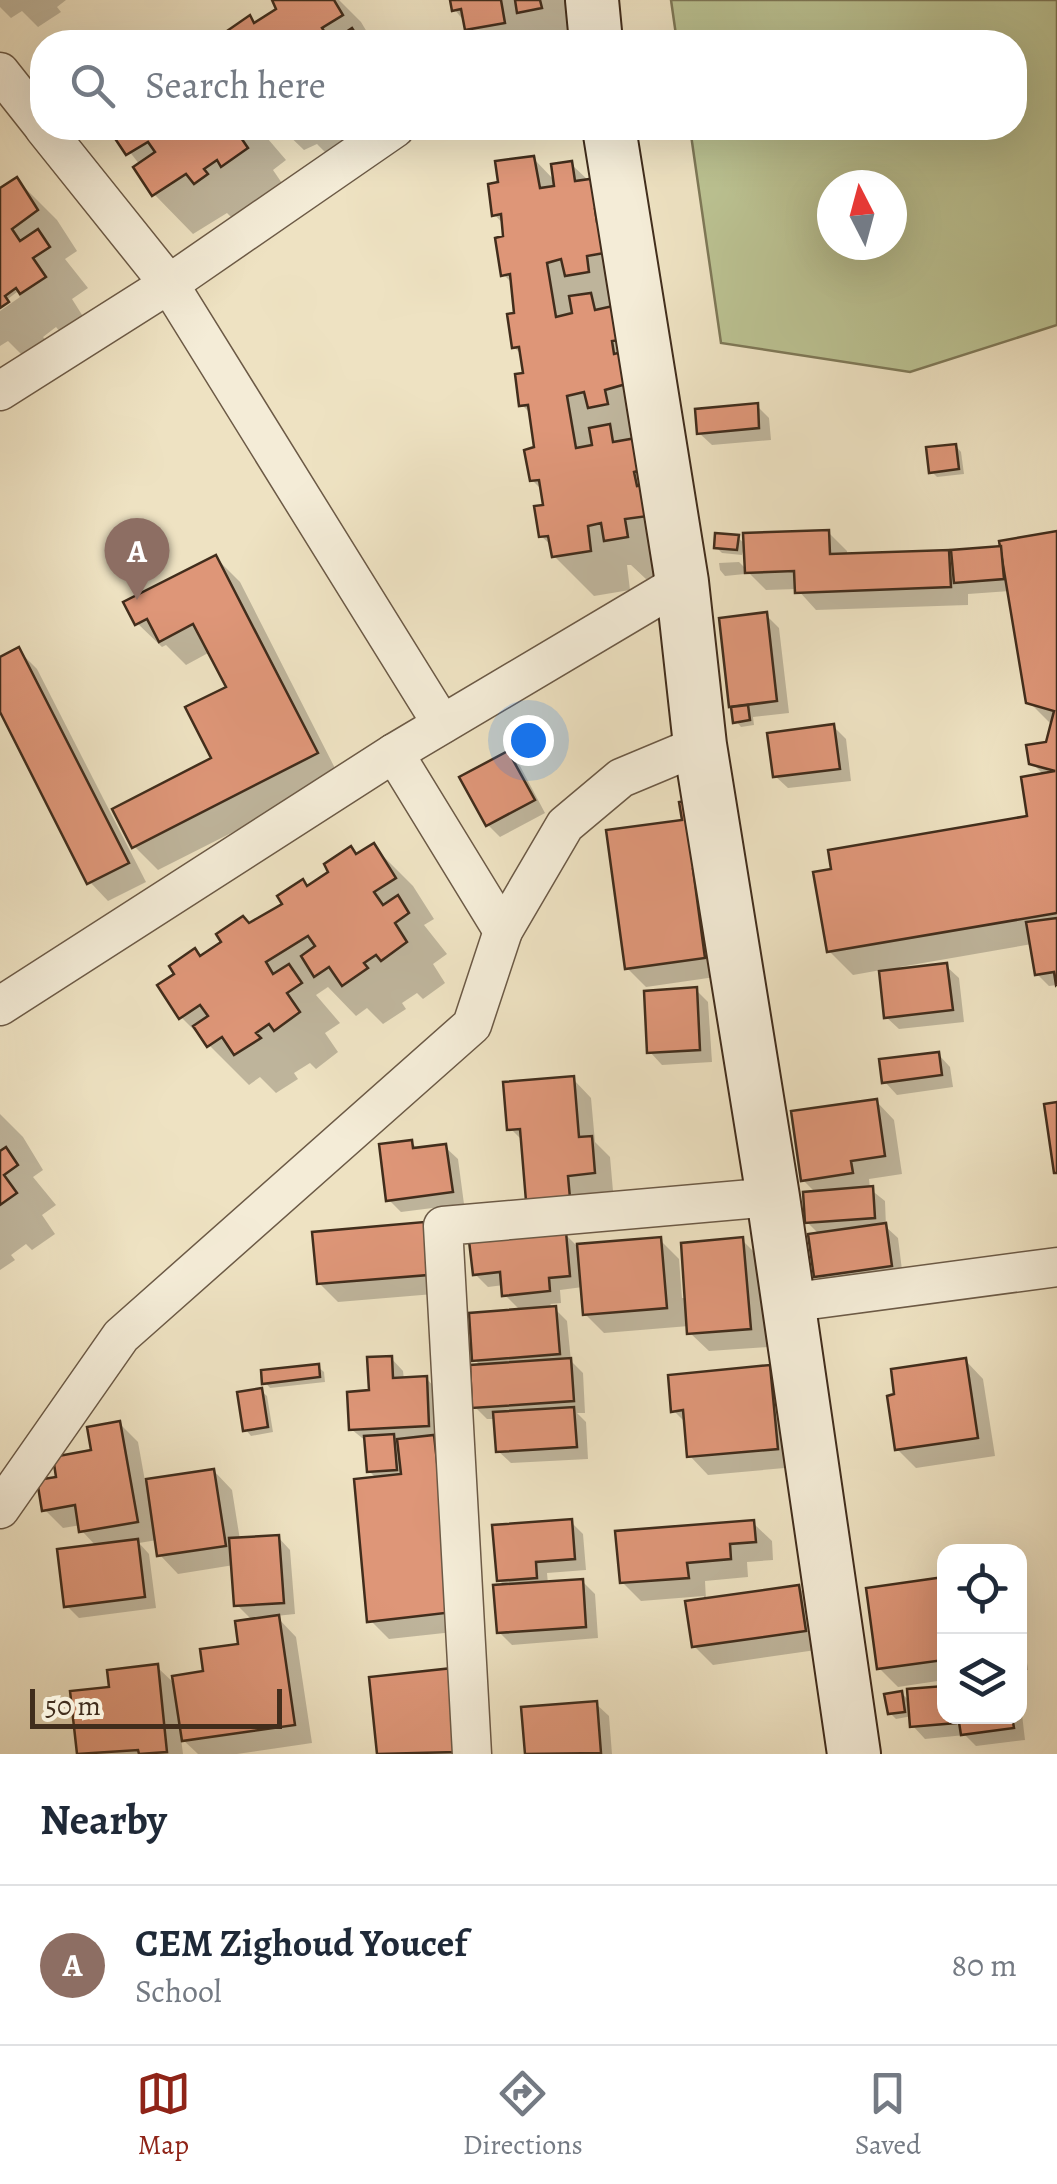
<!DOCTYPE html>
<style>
body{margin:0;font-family:Alegreya,serif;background:#f6f6f7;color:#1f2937}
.controls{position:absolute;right:30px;bottom:30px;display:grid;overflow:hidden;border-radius:20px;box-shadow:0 10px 40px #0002}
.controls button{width:90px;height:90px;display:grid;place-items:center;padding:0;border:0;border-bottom:2px solid #e0e1e3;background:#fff;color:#1f2937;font:50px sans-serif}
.compass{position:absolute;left:817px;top:170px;width:90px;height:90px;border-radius:50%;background:#fff;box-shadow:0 10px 40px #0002;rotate:354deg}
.scale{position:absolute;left:30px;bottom:25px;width:252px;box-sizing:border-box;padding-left:10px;border:5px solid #412d1c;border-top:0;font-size:28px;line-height:35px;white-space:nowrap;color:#412d1c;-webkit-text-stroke:8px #f4ecd7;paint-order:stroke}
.you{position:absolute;left:528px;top:740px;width:35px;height:35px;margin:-25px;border:8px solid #fff;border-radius:50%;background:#1a73e8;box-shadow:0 0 0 15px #1a73e833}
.badge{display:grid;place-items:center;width:65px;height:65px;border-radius:50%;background:#8f2418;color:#fff;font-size:32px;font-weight:700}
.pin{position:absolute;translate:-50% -82px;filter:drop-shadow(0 2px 5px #0008)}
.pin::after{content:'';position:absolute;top:52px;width:35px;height:30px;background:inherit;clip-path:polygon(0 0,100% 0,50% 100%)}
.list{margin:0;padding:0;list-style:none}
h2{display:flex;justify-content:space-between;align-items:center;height:130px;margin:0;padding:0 40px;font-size:42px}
h2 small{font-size:32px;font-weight:400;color:#747a83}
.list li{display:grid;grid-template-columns:65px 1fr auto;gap:30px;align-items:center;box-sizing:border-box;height:160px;padding:0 40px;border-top:2px solid #e0e1e3}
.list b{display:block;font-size:38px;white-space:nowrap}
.list p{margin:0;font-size:32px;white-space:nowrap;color:#747a83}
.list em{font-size:32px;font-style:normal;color:#747a83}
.icon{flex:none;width:55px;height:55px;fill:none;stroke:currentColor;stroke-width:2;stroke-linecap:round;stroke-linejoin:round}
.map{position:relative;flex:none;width:1057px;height:1754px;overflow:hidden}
.search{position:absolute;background:#fff;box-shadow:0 10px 40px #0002;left:30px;right:30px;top:30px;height:110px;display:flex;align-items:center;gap:25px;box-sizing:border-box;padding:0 35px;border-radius:40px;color:#747a83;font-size:38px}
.sheet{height:290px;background:#fff}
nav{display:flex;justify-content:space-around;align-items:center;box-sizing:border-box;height:140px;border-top:2px solid #e0e1e3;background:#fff;font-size:28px;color:#747a83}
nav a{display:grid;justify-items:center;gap:5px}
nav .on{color:#8f2418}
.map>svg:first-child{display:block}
.green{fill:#bbc292;stroke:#7e7857;stroke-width:2.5;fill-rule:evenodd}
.shadow{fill:#0003}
.building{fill:#de9678;stroke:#412d1c;stroke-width:2.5}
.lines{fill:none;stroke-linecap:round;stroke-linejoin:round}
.street-casing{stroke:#6c5a46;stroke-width:41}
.secondary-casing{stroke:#412d1c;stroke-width:56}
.street{stroke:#f4ecd7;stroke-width:38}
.secondary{stroke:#f4ecd7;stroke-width:52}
</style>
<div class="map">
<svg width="1057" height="1754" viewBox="0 0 1057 1754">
<rect width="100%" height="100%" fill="#eee2c2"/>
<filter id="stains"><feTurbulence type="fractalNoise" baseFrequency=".002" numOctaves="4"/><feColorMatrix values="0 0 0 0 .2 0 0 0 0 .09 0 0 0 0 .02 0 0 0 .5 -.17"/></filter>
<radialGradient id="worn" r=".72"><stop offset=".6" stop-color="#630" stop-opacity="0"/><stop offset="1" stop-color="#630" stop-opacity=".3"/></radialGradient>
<path class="green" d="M 671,0 L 1057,0 L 1057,325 L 910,372 L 721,343 L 690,128 L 1014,128 L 1014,42 L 677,42 ZM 832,185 L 892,185 L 892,245 L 832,245 Z"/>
<g class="shadow">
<path d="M 0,0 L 66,0 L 57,7 L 61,12 L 38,27 L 22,11 L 11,18 L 0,7 Z"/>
<path d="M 277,0 L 339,0 L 361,22 L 373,42 L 231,42 L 250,19 L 256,25 L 280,9 Z"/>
<path d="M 453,0 L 594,0 L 579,42 L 551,42 L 545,36 L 539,37 L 540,42 L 481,42 L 455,10 Z"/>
<path d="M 111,128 L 269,128 L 262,132 L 286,160 L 273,170 L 286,189 L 263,205 L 257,199 L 242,210 L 246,215 L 236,222 L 227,213 L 193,234 L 154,194 L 140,165 Z"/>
<path d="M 281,128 L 380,128 L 328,155 L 317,144 L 304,150 Z"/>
<path d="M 533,158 L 556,182 L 571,164 L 589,181 L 596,180 L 667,577 L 646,579 L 631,565 L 627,565 L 630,590 L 594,596 L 554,556 L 553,547 L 541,536 L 545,508 L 543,491 L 532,480 L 537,449 L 532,415 L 522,405 L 526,375 L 523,356 L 514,347 L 517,315 L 514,285 L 504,275 L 504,225 L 495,215 L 501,184 Z"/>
<path d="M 17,180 L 57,220 L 77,251 L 65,259 L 88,288 L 72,299 L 84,318 L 61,333 L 56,327 L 43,337 L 47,342 L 25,358 L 8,341 L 0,346 L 0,311 L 20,297 L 17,292 L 0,305 L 0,191 Z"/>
<path d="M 757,406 L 769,418 L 771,440 L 712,445 L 699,433 Z"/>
<path d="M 956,446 L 961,452 L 964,474 L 937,477 L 931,471 Z"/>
<path d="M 828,532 L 847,551 L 847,556 L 948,552 L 955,559 L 1057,534 L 1057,985 L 1049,986 L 1037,974 L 1032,944 L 900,967 L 901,971 L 946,966 L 959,978 L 964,1022 L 899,1029 L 886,1017 L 881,970 L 853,975 L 829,951 L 1030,818 L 1044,775 L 1032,763 L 1048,744 L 1053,726 L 1029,702 L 1010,591 L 968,594 L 968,605 L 816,610 L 797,589 L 766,590 L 745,569 L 745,574 L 725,576 L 720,570 L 719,563 L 739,562 L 747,570 Z"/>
<path d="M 737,537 L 745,544 L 742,555 L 722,553 L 716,547 Z"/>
<path d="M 216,558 L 240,582 L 340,778 L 158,870 L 134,846 L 215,759 L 229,688 L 210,652 L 186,665 L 166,645 L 162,647 L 137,623 Z"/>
<path d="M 766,615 L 779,628 L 789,713 L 753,717 L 754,725 L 741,727 L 736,721 L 732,706 Z"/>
<path d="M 18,650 L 37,669 L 146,882 L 108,901 L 90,882 L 0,707 L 0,659 Z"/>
<path d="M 834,727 L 846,739 L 851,781 L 788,788 L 775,776 Z"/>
<path d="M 508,754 L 520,766 L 545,813 L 500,837 L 488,825 Z"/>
<path d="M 719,820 L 722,976 L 646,987 L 627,968 Z"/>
<path d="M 373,846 L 413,886 L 434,919 L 424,925 L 447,954 L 433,964 L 445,983 L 423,999 L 417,993 L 402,1003 L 406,1009 L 383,1024 L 367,1008 L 356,1016 L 328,987 L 316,995 L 340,1023 L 325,1033 L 338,1052 L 316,1069 L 310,1063 L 294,1073 L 298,1079 L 276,1093 L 260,1077 L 249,1085 L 181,1017 L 201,958 Z"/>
<path d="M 696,990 L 708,1002 L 712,1062 L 662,1065 L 650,1052 Z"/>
<path d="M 938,1054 L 950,1067 L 953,1087 L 897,1095 L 885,1082 Z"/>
<path d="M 573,1079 L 591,1098 L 595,1142 L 610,1157 L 613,1191 L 586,1194 L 587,1216 L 547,1219 L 524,1142 L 510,1128 Z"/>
<path d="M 876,1101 L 894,1120 L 902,1174 L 869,1179 L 870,1189 L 885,1201 L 886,1227 L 898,1238 L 903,1278 L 829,1288 L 817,1275 L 820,1235 L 807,1222 L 816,1193 L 803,1180 Z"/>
<path d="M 0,1114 L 23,1137 L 43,1170 L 33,1177 L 56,1205 L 42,1215 L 55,1234 L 32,1250 L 26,1244 L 11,1255 L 15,1260 L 0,1270 Z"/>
<path d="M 411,1142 L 419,1150 L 445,1147 L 458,1159 L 464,1204 L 401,1212 L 389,1200 Z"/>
<path d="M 423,1225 L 442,1244 L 446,1293 L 338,1302 L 319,1283 Z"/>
<path d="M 565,1234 L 577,1246 L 660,1240 L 679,1259 L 682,1298 L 687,1298 L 742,1240 L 761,1259 L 768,1347 L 709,1351 L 690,1333 L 689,1326 L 604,1333 L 585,1314 L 583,1287 L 560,1290 L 561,1303 L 550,1304 L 567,1321 L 571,1361 L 583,1373 L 585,1413 L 577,1413 L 586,1422 L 588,1459 L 511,1463 L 498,1451 L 496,1419 L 487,1419 L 475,1407 L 481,1366 L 475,1360 L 521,1311 L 505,1295 L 504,1285 L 488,1287 L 475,1274 Z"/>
<path d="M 391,1358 L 403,1371 L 404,1380 L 426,1378 L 438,1391 L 441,1438 L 434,1438 L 452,1456 L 472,1630 L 389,1639 L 370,1620 L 377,1479 L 369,1471 L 367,1442 L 351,1429 Z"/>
<path d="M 965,1360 L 983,1379 L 995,1456 L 916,1468 L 897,1449 Z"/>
<path d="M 318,1367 L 324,1372 L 325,1382 L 270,1388 L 265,1382 Z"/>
<path d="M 769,1368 L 788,1386 L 796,1467 L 708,1475 L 690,1456 L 687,1424 L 673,1410 Z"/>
<path d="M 261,1391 L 267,1396 L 273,1432 L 251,1436 L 246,1430 Z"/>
<path d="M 119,1423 L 138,1442 L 145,1481 L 214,1471 L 232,1490 L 240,1540 L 278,1537 L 290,1550 L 295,1614 L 276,1616 L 296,1637 L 312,1743 L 237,1754 L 198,1754 L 181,1738 L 183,1754 L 80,1754 L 73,1693 L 112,1689 L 157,1667 L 176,1685 L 206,1673 L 241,1646 L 253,1621 L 237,1605 L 234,1565 L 178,1574 L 160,1555 L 157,1540 L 139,1543 L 149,1554 L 156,1608 L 79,1618 L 67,1606 L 97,1547 L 82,1531 L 81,1525 L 63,1528 L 45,1510 L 59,1479 L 93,1452 Z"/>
<path d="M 571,1522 L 583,1534 L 586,1570 L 547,1573 L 548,1584 L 582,1581 L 595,1594 L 598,1638 L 512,1645 L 499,1632 L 506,1587 L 499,1580 Z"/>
<path d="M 753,1523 L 772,1541 L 773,1560 L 747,1562 L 748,1577 L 705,1581 L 706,1600 L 798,1587 L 817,1606 L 823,1649 L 713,1665 L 694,1646 L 704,1596 L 641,1601 L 622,1582 Z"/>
<path d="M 944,1580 L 944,1680 L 898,1687 L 879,1668 L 869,1591 Z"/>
<path d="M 1020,1609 L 1028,1670 L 1020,1671 Z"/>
<path d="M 372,1679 L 472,1754 L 379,1754 Z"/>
<path d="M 944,1688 L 944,1716 L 1020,1716 L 1020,1697 L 1025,1740 L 976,1746 L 965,1735 L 925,1739 L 913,1726 L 912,1716 L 896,1719 L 890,1713 L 902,1693 L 910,1702 L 910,1692 Z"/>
<path d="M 596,1704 L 609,1716 L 612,1754 L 527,1754 L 524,1709 Z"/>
</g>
<g class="building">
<path d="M 334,0 L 343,15 L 322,28 L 331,42 L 352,28 L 361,42 L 226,42 L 229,41 L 224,33 L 250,15 L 254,23 L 276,9 L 272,0 Z"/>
<path d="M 450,0 L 501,0 L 505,23 L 465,30 L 461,9 L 452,11 Z"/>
<path d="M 515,0 L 540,0 L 542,8 L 517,13 Z"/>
<path d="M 108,128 L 237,128 L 235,129 L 248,148 L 221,167 L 217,160 L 204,169 L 208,174 L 194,184 L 186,174 L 152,196 L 133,167 L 155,152 L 148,142 L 126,155 Z"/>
<path d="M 534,156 L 540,188 L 554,186 L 551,164 L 572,161 L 575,181 L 597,178 L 602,208 L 595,209 L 597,222 L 604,222 L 610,252 L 587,256 L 589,272 L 565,276 L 561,259 L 547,263 L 556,317 L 572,313 L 569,296 L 591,293 L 595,310 L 613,306 L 620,340 L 612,341 L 614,354 L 622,352 L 626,384 L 605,390 L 608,404 L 588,408 L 584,392 L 567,396 L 576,448 L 592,445 L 589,428 L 610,424 L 613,442 L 636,438 L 642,470 L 634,472 L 637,486 L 643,485 L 648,516 L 625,519 L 628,537 L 604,541 L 601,523 L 588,526 L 591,551 L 552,557 L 548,536 L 539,537 L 534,506 L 543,505 L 539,480 L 530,481 L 524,450 L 534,447 L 528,405 L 519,406 L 515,374 L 523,373 L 519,347 L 512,348 L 507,314 L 514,313 L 510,274 L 501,276 L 495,238 L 503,236 L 501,214 L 492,216 L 488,184 L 498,182 L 495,161 Z"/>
<path d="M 17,177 L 38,210 L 12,229 L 20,241 L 38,229 L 50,247 L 33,258 L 46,277 L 20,294 L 16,288 L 5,296 L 9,302 L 0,308 L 0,188 Z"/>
<path d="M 758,403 L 759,428 L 697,434 L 695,409 Z"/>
<path d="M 956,444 L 959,469 L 929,473 L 926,447 Z"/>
<path d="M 829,530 L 830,554 L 949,550 L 951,587 L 795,593 L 794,571 L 745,573 L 743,533 Z"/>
<path d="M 1057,531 L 1057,913 L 827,952 L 813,872 L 831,869 L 828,850 L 1027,816 L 1021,777 L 1055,771 L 1029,764 L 1026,745 L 1046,742 L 1054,711 L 1026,703 L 999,541 Z"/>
<path d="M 715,533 L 739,535 L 737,550 L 714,548 Z"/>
<path d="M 1001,546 L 1004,579 L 954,583 L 951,550 Z"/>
<path d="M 216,555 L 318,753 L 132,848 L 112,809 L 211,758 L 185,707 L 226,687 L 193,624 L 159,642 L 147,619 L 135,625 L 123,602 Z"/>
<path d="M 767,612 L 777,701 L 729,707 L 719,618 Z"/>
<path d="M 19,647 L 129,863 L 87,884 L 0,712 L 0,657 Z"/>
<path d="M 748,705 L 750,720 L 733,723 L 731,707 Z"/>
<path d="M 834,724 L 840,769 L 773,777 L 767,733 Z"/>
<path d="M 508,751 L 535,800 L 486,826 L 459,777 Z"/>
<path d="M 701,799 L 710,867 L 693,869 L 705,958 L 625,969 L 606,830 L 682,820 L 679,802 Z"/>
<path d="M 374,843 L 396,878 L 374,892 L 383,905 L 398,895 L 409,913 L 395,923 L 407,942 L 381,961 L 376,955 L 364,963 L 368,968 L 342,986 L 329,967 L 314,977 L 301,956 L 315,946 L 308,936 L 266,962 L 273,974 L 289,964 L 302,983 L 287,993 L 300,1012 L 274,1031 L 269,1024 L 256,1033 L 261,1038 L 234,1055 L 222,1037 L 207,1047 L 193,1026 L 208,1016 L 200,1005 L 179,1019 L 157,985 L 174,974 L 169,966 L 195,948 L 200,956 L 221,942 L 216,934 L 243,916 L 249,923 L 282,904 L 277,896 L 303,879 L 307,886 L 328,872 L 324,864 L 351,846 L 356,854 Z"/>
<path d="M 1057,918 L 1057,984 L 1056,985 L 1054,972 L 1035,975 L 1026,922 Z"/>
<path d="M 947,963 L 953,1010 L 884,1018 L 879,971 Z"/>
<path d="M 697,987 L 700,1050 L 647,1053 L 644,991 Z"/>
<path d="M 939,1052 L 942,1075 L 882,1083 L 879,1059 Z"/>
<path d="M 574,1076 L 579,1137 L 592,1136 L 595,1173 L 568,1176 L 570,1198 L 526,1201 L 520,1129 L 507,1130 L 503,1082 Z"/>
<path d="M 877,1099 L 885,1156 L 851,1161 L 853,1173 L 801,1181 L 791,1111 Z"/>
<path d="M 1057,1102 L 1057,1173 L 1054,1173 L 1044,1104 Z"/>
<path d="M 412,1140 L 413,1148 L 446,1144 L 453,1192 L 386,1201 L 379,1144 Z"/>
<path d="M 6,1147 L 18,1165 L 4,1175 L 17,1193 L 0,1205 L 0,1151 Z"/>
<path d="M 873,1186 L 875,1218 L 805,1223 L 803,1192 Z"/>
<path d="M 424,1222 L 428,1275 L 317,1284 L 312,1232 Z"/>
<path d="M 886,1223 L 892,1266 L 814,1277 L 808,1234 Z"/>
<path d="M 566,1232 L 570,1276 L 549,1278 L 550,1291 L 502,1296 L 500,1272 L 473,1275 L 469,1241 Z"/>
<path d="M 661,1237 L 667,1308 L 583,1315 L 577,1244 Z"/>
<path d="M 743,1237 L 751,1329 L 687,1334 L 681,1243 Z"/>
<path d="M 556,1306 L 560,1354 L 472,1361 L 469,1313 Z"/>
<path d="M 392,1356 L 393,1378 L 427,1376 L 429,1426 L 349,1430 L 347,1392 L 369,1390 L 367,1357 Z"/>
<path d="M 571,1358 L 574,1401 L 472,1408 L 470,1365 Z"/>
<path d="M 966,1358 L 978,1438 L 895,1450 L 887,1396 L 894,1394 L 891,1369 Z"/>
<path d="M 319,1364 L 320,1377 L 262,1384 L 261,1370 Z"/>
<path d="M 770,1365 L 778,1449 L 687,1457 L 683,1410 L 671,1412 L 668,1375 Z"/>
<path d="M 262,1388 L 268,1427 L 243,1431 L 237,1392 Z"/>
<path d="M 574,1407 L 577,1447 L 496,1452 L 493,1412 Z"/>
<path d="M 120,1421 L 138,1522 L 79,1532 L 75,1505 L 42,1511 L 37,1480 L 56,1477 L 53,1457 L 91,1450 L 87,1427 Z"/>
<path d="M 394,1434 L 397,1470 L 367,1472 L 364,1436 Z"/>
<path d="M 434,1435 L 454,1612 L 367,1622 L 354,1479 L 401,1474 L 397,1439 Z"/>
<path d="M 214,1469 L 226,1546 L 157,1556 L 146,1479 Z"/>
<path d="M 572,1519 L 575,1559 L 536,1562 L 537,1578 L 497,1581 L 492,1525 Z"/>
<path d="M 754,1520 L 756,1542 L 730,1544 L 731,1559 L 687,1563 L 689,1578 L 620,1583 L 615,1531 Z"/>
<path d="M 279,1535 L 284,1603 L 234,1606 L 229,1538 Z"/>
<path d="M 138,1539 L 145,1597 L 64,1607 L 57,1549 Z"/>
<path d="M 944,1577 L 944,1660 L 877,1669 L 866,1588 Z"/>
<path d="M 583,1579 L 586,1627 L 497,1633 L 493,1585 Z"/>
<path d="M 799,1585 L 806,1631 L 692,1647 L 685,1601 Z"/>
<path d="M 279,1615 L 295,1725 L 182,1741 L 172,1676 L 203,1671 L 200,1649 L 238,1644 L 235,1621 Z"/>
<path d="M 158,1664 L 167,1752 L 139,1754 L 138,1750 L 77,1754 L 70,1691 L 109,1687 L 107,1670 Z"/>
<path d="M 453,1668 L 456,1752 L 377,1754 L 369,1677 Z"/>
<path d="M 944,1686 L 944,1716 L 956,1716 L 956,1723 L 910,1727 L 907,1689 Z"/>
<path d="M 902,1691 L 905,1712 L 888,1714 L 884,1694 Z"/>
<path d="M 597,1701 L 601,1753 L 525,1754 L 521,1707 Z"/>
<path d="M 958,1716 L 1012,1716 L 1014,1728 L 961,1735 Z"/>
</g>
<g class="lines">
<defs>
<g id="street">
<path d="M 0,72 L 42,125"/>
<path d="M 44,128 L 169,284 L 442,724"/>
<path d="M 0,391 L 169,284 L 395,128"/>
<path d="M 394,753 L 503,931"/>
<path d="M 0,1006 L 394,753 L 682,582"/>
<path d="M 787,1303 L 1057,1267"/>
<path d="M 0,1509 L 121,1336 L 472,1025 L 503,931 L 565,825 L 621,778 L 700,745"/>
<path d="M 472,1754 L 443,1226 L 773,1197"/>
</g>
<g id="secondary">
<path d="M 592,0 L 596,42"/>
<path d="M 609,128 L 682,582 L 700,745 L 773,1197 L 854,1754"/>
</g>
</defs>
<use href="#street" class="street-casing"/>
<use href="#secondary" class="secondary-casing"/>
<use href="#street" class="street"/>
<use href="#secondary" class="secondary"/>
</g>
<rect width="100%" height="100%" filter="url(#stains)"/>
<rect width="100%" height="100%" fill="url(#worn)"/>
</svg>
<div class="controls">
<button><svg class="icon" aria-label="locate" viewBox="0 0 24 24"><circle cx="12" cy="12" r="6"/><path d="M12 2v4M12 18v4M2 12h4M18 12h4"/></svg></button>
<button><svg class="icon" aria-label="layers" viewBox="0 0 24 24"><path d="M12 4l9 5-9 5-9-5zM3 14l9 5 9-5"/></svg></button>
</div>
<svg class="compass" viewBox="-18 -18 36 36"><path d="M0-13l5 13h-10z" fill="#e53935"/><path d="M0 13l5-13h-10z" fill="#747a83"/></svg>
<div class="scale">50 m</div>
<div class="you"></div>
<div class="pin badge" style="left:137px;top:600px;background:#8d6e63">A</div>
<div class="search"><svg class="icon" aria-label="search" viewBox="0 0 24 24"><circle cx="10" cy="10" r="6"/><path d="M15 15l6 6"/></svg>Search here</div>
</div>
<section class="sheet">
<h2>Nearby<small></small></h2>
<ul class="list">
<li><span class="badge" style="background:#8d6e63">A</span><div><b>CEM Zighoud Youcef</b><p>School</p></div><em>80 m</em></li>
</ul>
</section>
<nav>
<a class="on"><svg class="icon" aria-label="map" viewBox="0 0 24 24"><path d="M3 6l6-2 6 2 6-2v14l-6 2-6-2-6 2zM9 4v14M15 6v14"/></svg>Map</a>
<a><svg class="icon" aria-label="directions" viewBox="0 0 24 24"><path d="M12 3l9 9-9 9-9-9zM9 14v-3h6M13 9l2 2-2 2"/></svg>Directions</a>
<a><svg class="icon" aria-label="saved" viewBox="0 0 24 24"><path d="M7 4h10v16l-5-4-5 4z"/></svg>Saved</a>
</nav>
